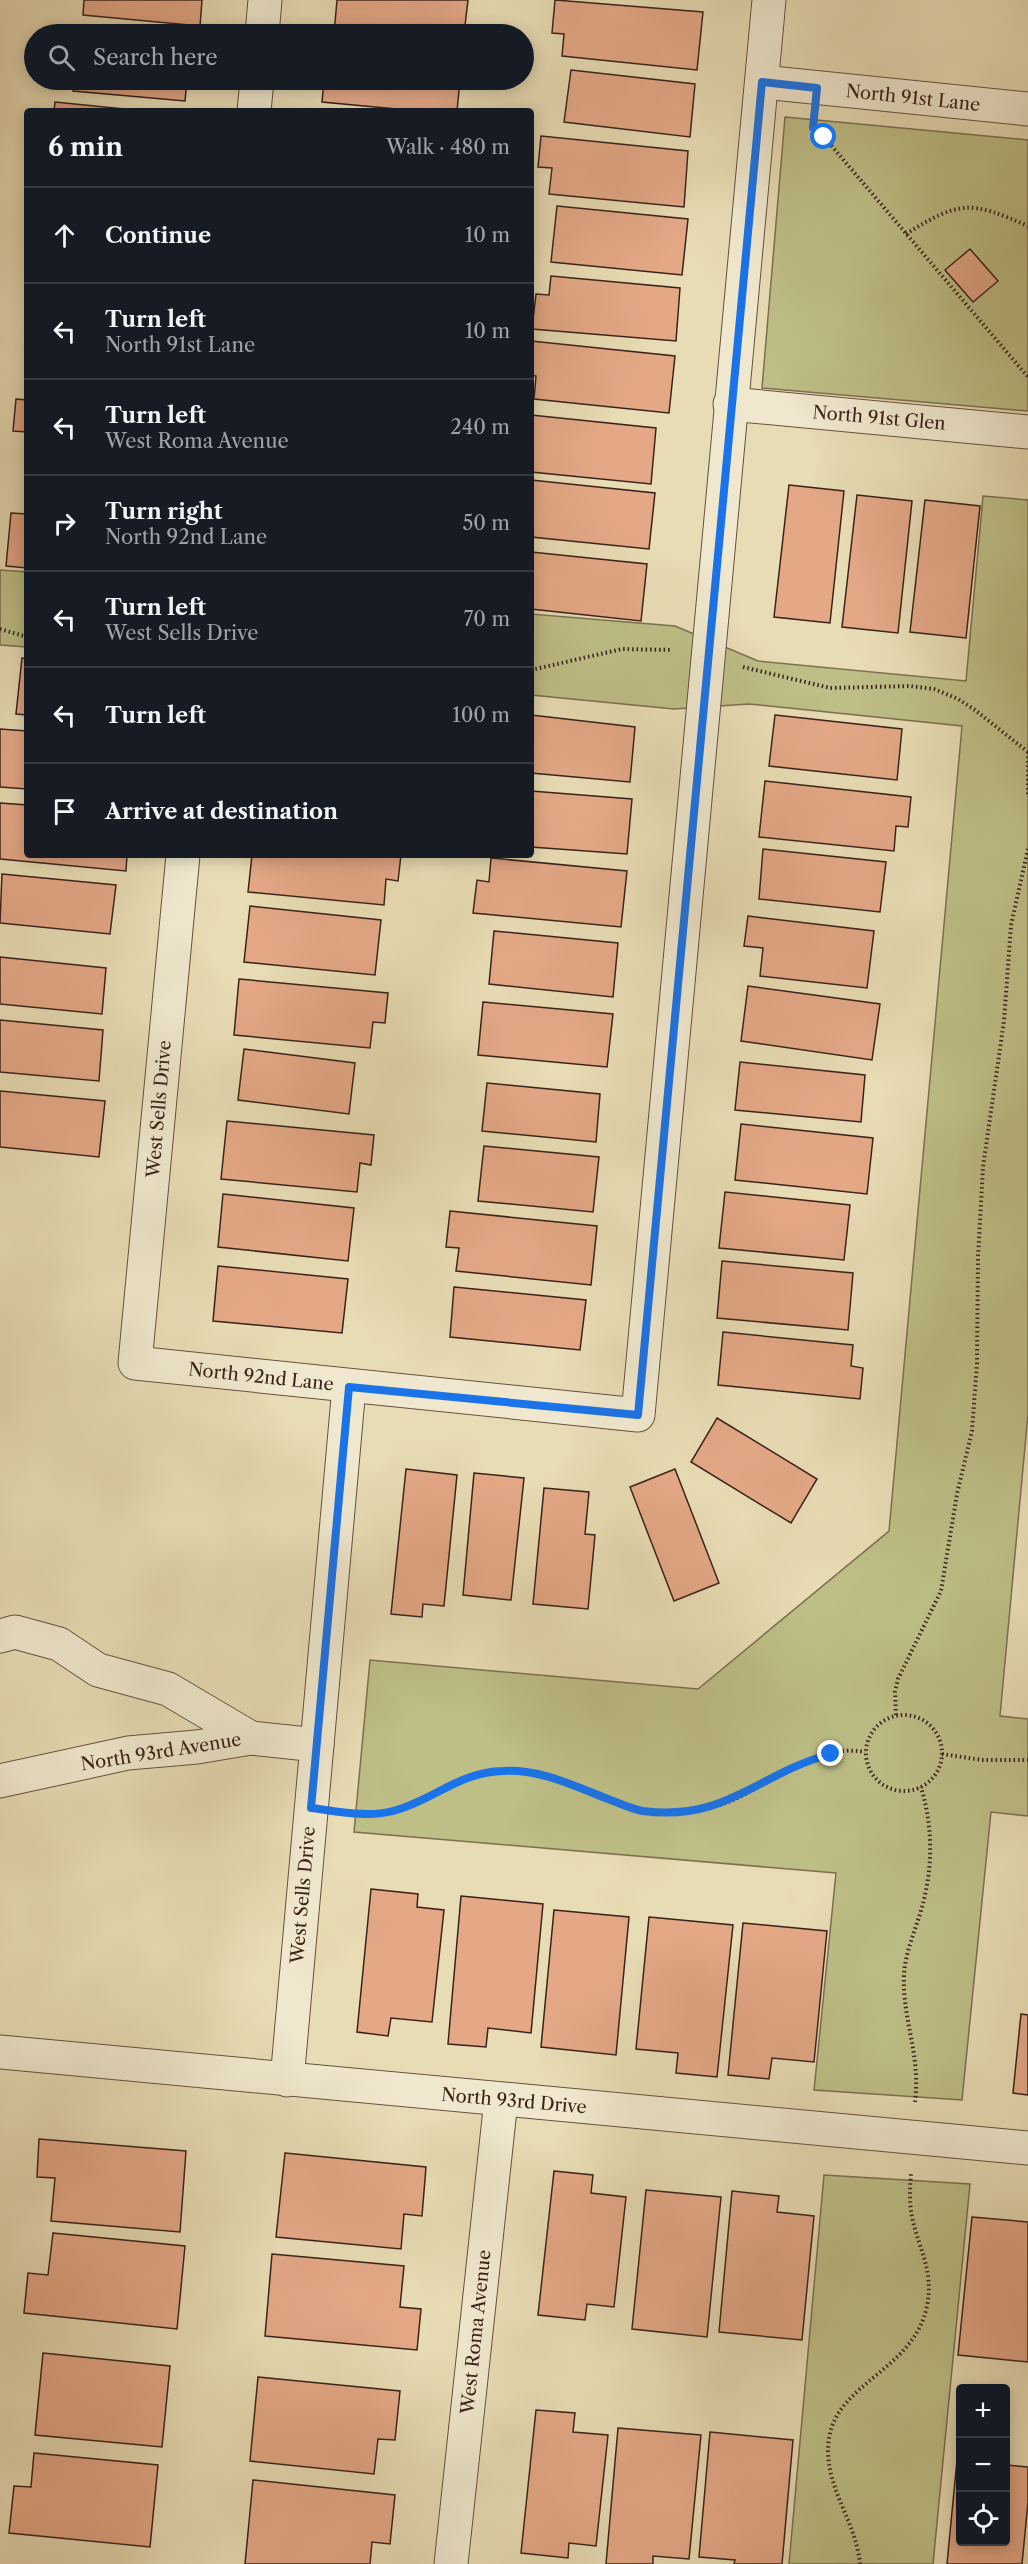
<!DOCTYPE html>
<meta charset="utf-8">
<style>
body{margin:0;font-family:"Libre Caslon Text",serif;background:#242831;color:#f1f3f6}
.controls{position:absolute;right:18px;bottom:18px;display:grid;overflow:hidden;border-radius:6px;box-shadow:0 3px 15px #0003}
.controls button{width:54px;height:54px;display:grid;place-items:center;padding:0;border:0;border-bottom:2px solid #363941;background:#171b24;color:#f1f3f6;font:30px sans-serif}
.stop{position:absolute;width:18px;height:18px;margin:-14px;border:4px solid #1a73e8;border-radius:50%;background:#fff}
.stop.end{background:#1a73e8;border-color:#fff;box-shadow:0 2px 6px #0008}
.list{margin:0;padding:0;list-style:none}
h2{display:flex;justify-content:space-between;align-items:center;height:78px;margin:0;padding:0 24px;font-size:26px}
h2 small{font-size:20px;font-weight:400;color:#9ea1a6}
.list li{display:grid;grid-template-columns:39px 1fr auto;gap:18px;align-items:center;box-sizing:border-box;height:96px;padding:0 24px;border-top:2px solid #363941}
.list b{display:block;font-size:22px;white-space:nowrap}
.list p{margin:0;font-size:20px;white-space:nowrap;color:#9ea1a6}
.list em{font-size:20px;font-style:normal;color:#9ea1a6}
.icon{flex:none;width:33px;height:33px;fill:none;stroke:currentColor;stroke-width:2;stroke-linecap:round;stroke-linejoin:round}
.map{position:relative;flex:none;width:1028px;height:2564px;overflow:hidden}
.search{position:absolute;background:#171b24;box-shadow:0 3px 15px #0003;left:24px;top:24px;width:510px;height:66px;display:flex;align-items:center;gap:15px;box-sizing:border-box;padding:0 21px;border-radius:33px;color:#9ea1a6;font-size:22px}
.panel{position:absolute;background:#171b24;box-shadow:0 3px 15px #0003;left:24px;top:108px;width:510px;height:750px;border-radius:6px}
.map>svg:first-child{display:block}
.green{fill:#bebe87;stroke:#7c7050;stroke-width:1.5}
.building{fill:#e4a887;stroke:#3a231a;stroke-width:1.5}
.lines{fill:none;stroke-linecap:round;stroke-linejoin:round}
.minor-casing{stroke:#665140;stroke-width:35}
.path{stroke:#3a231a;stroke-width:4;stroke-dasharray:1.5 3;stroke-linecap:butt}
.minor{stroke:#f0e8ce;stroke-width:33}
.route{stroke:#1a73e8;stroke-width:8}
.labels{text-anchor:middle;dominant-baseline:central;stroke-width:5;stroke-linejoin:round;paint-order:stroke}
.street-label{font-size:18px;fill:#3a231a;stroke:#f0e8ce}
</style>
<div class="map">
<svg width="1028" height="2564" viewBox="0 0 1028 2564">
<rect width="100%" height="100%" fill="#e8dcb4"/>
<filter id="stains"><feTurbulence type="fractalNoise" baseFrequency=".00333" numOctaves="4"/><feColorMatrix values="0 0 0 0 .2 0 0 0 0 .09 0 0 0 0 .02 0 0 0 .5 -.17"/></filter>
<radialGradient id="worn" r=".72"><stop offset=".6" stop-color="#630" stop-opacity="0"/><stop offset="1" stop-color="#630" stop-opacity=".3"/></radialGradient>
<g class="green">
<path d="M 785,117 L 1028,140 L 1028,411 L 762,388 Z"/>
<path d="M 983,496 L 1028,500 L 1028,1414 L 1000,1716 L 1028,1719 L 1028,1816 L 991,1812 L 962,2100 L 814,2090 L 836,1873 L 354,1832 L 370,1660 L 698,1689 L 889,1531 L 962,726 L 749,704 L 674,709 L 531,695 L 531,614 L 675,626 L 758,661 L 966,681 Z"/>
<path d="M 0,570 L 27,572 L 27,647 L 0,645 Z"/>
<path d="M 824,2175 L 970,2184 L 933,2564 L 789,2564 Z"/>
</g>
<g class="building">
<path d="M 84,0 L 202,0 L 200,26 L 83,15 Z"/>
<path d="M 337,0 L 468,0 L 464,34 L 334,34 Z"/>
<path d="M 555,0 L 703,12 L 697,70 L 562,56 L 564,34 L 552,33 Z"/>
<path d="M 571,70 L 695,84 L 690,137 L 564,122 Z"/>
<path d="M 75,80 L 187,80 L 185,101 L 73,91 Z"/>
<path d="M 324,80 L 460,80 L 457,111 L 418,111 L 322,102 Z"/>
<path d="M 55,102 L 144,111 L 54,111 Z"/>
<path d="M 541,136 L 688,151 L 684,207 L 549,194 L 552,168 L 538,167 Z"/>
<path d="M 557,206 L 688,219 L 682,275 L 551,262 Z"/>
<path d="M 970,249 L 998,281 L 973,302 L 945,270 Z"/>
<path d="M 551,276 L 680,288 L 676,341 L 532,329 L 536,294 L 549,295 Z"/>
<path d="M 531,341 L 675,356 L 669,413 L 534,399 L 536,376 L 531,375 Z"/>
<path d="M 16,399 L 27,400 L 27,432 L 13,431 Z"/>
<path d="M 531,415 L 656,428 L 651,484 L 531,472 Z"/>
<path d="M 531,480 L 655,493 L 649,549 L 531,537 Z"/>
<path d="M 789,485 L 844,491 L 830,623 L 774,617 Z"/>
<path d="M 857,495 L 912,501 L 898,633 L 842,627 Z"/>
<path d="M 925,500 L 980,506 L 966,638 L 910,632 Z"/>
<path d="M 11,513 L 27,514 L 27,568 L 6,566 Z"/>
<path d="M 531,552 L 647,564 L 641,621 L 531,609 Z"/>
<path d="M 22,658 L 27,659 L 27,715 L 16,714 Z"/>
<path d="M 531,715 L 635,727 L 630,782 L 531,773 Z"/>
<path d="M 775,715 L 902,729 L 897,780 L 769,766 Z"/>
<path d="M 0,729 L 27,731 L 27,789 L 0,787 Z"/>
<path d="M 765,781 L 911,797 L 908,827 L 896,826 L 894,851 L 759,837 Z"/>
<path d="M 531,791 L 632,799 L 627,854 L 531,847 Z"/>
<path d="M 0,803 L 27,805 L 27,855 L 127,855 L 126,871 L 0,859 Z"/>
<path d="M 763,849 L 886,862 L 880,912 L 759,899 Z"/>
<path d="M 252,855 L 401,855 L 398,881 L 386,879 L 384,905 L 248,892 Z"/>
<path d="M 491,858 L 627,871 L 621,927 L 473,913 L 477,880 L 489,882 Z"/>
<path d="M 2,874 L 116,885 L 110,934 L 0,923 Z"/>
<path d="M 250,906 L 381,920 L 375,975 L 244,962 Z"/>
<path d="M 748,916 L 874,931 L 867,988 L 760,976 L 763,948 L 744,946 Z"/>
<path d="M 494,931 L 618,943 L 613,997 L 489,984 Z"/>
<path d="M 0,957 L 106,968 L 102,1014 L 0,1004 Z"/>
<path d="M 239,979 L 388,993 L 385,1023 L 373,1022 L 370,1048 L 234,1035 Z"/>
<path d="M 748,986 L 880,1004 L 872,1060 L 741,1041 Z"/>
<path d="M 483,1002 L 613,1014 L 607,1067 L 478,1055 Z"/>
<path d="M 0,1020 L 103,1030 L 99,1081 L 0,1072 Z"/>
<path d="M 244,1049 L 355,1063 L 349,1114 L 238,1100 Z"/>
<path d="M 740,1062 L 865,1075 L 861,1122 L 735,1110 Z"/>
<path d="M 487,1083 L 600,1094 L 596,1142 L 482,1131 Z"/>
<path d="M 0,1091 L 105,1101 L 99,1157 L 0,1147 Z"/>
<path d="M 227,1121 L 374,1135 L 371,1165 L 360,1163 L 357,1192 L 221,1179 Z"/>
<path d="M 741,1124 L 873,1138 L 867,1194 L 735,1180 Z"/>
<path d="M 484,1146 L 599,1157 L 593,1212 L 478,1201 Z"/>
<path d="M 725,1192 L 850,1205 L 844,1260 L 719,1248 Z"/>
<path d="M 223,1194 L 354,1208 L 348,1261 L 218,1247 Z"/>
<path d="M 450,1211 L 597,1226 L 591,1285 L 456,1271 L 459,1248 L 446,1247 Z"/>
<path d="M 722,1261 L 853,1273 L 848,1330 L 717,1318 Z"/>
<path d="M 218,1266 L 348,1279 L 342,1333 L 213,1321 Z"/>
<path d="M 454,1287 L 586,1300 L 580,1350 L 450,1337 Z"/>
<path d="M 723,1332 L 853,1345 L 851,1366 L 863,1368 L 860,1399 L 718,1385 Z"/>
<path d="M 717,1418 L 817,1479 L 791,1523 L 691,1462 Z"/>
<path d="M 406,1469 L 457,1475 L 444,1606 L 423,1604 L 422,1617 L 391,1614 Z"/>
<path d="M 675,1469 L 719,1583 L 674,1601 L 630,1487 Z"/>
<path d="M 474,1473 L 524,1478 L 511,1600 L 463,1595 Z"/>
<path d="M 544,1488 L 589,1492 L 585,1534 L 595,1535 L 588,1609 L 533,1604 Z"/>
<path d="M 371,1889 L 418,1894 L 417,1907 L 444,1910 L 432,2022 L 391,2018 L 388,2036 L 357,2032 Z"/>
<path d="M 461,1896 L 543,1904 L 531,2033 L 488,2028 L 486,2047 L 448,2044 Z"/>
<path d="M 554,1910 L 629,1917 L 616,2055 L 541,2047 Z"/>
<path d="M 649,1917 L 733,1925 L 717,2077 L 676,2073 L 678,2053 L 636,2049 Z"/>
<path d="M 743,1923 L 827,1931 L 814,2062 L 772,2058 L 769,2079 L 728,2075 Z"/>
<path d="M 1021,2014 L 1028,2015 L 1028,2095 L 1013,2093 Z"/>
<path d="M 39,2139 L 186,2151 L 180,2232 L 51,2221 L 55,2178 L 37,2177 Z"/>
<path d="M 285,2153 L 426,2167 L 422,2216 L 404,2214 L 401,2249 L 276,2237 Z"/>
<path d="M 554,2171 L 593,2175 L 591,2193 L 626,2197 L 614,2307 L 587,2304 L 585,2320 L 538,2315 Z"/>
<path d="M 646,2190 L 721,2197 L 707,2337 L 632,2329 Z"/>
<path d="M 732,2191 L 779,2196 L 777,2212 L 814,2216 L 802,2340 L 719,2332 Z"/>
<path d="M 972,2217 L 1028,2222 L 1028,2362 L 958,2355 Z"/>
<path d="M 53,2233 L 185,2246 L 177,2329 L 24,2313 L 28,2273 L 48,2275 Z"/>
<path d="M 272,2254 L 404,2266 L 400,2307 L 421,2309 L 417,2350 L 265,2336 Z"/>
<path d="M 43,2353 L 170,2366 L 162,2447 L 35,2435 Z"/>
<path d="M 258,2377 L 400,2391 L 395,2440 L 378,2439 L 374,2474 L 250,2461 Z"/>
<path d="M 536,2410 L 575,2413 L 573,2432 L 608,2435 L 596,2546 L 569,2543 L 568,2558 L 521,2553 Z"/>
<path d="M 618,2428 L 701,2435 L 689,2559 L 653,2556 L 653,2564 L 606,2564 Z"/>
<path d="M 710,2432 L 793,2440 L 782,2564 L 734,2564 L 735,2560 L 699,2557 Z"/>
<path d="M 34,2453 L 158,2465 L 150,2547 L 9,2533 L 14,2486 L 31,2487 Z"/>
<path d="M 957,2460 L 960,2460 L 960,2542 L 1006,2542 L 1006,2465 L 1028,2467 L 1028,2502 L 1022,2564 L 947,2564 Z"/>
<path d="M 253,2480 L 395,2495 L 390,2544 L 372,2542 L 370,2564 L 245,2564 Z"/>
</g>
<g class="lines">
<defs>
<g id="minor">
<path d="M 262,34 L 265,0"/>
<path d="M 762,82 L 1028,109"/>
<path d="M 254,111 L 257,80"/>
<path d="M 730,404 L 1028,432"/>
<path d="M 183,855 L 135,1363 L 638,1415 L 769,0"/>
<path d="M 0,1636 L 15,1632 L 59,1644 L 98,1670 L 168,1689 L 251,1738"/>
<path d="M 0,1781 L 128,1753 L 197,1747 L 251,1738 L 317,1745"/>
<path d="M 0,2052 L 1028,2148"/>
<path d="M 287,2080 L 349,1387"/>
<path d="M 451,2564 L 501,2100"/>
</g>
</defs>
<use href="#minor" class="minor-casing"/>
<g class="path">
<path d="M 813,122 L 813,128 L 824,137 L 1028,377"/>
<path d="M 906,234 C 960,200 971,201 1028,226"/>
<path d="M 0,629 L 27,637"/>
<path d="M 743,667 L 830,688 L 910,686 L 934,689 L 958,699 L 975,710 L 1028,752"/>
<path d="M 531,670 L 622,649 L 672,650"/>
<path d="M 1028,752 L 1028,795"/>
<circle cx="904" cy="1753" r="38"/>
<path d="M 896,1715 L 895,1692 L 898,1679 L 941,1591 L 957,1494 L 972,1431 L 977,1363 L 978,1258 L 983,1167 L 1004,1021 L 1011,925 L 1028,849"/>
<path d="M 942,1754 L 982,1760 L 1028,1760"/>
<path d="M 348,1812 C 362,1813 379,1815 393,1811 C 433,1800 458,1773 503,1771 C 566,1768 619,1821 682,1812 C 700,1810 719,1807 735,1799 C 776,1780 816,1743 865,1752"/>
<path d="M 915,2102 C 921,2055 902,2019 904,1975 C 905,1955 913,1936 919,1917 C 933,1874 934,1831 921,1787"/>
<path d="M 860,2564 C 856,2519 822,2485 829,2438 C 838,2382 914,2370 927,2306 C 934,2270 919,2250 912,2217 C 909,2202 910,2187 911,2172"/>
</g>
<use href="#minor" class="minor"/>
</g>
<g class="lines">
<path class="route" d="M 824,137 L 813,128 L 817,88 L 762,82 L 638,1415 L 349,1387 L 311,1808 C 337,1811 367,1818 393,1811 C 433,1801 458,1772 503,1771 C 541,1769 574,1786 608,1799 C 619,1803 631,1809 643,1811 C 727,1822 758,1773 831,1754"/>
</g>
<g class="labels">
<g class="street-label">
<text transform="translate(913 98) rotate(6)">North 91st Lane</text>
<text transform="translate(879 418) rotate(5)">North 91st Glen</text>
<text transform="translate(159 1109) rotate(-85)">West Sells Drive</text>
<text transform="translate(261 1377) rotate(6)">North 92nd Lane</text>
<text transform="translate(161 1752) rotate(-9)">North 93rd Avenue</text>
<text transform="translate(303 1895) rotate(-85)">West Sells Drive</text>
<text transform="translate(514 2101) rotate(5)">North 93rd Drive</text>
<text transform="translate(476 2332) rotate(-84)">West Roma Avenue</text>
</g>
</g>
<rect width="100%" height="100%" filter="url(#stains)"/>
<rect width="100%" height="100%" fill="url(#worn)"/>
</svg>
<div class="controls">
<button>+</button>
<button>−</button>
<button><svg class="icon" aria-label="locate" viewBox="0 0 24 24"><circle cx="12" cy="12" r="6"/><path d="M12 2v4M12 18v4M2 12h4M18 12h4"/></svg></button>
</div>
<div class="stop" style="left:824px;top:137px"></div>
<div class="stop end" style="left:831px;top:1754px"></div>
<div class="search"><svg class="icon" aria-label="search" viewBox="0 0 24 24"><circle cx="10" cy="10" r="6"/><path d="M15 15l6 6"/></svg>Search here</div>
<section class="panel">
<h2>6 min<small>Walk · 480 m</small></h2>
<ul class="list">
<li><svg class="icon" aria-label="ahead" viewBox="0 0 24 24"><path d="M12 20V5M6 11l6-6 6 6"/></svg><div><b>Continue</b></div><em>10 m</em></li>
<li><svg class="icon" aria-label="left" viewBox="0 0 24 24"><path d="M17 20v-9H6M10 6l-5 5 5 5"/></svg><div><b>Turn left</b><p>North 91st Lane</p></div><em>10 m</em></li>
<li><svg class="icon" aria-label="left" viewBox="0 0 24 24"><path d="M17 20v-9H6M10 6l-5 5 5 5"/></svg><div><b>Turn left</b><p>West Roma Avenue</p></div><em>240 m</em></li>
<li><svg class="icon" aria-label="right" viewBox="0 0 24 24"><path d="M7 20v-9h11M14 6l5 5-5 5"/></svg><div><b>Turn right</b><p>North 92nd Lane</p></div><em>50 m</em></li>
<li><svg class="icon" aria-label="left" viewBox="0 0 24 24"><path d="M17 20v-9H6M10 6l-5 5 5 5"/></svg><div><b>Turn left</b><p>West Sells Drive</p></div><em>70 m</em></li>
<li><svg class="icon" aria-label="left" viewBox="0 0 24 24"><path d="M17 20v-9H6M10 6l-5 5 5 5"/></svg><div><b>Turn left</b></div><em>100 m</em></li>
<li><svg class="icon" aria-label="arrive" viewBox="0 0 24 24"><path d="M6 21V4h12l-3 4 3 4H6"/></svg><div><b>Arrive at destination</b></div></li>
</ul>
</section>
</div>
